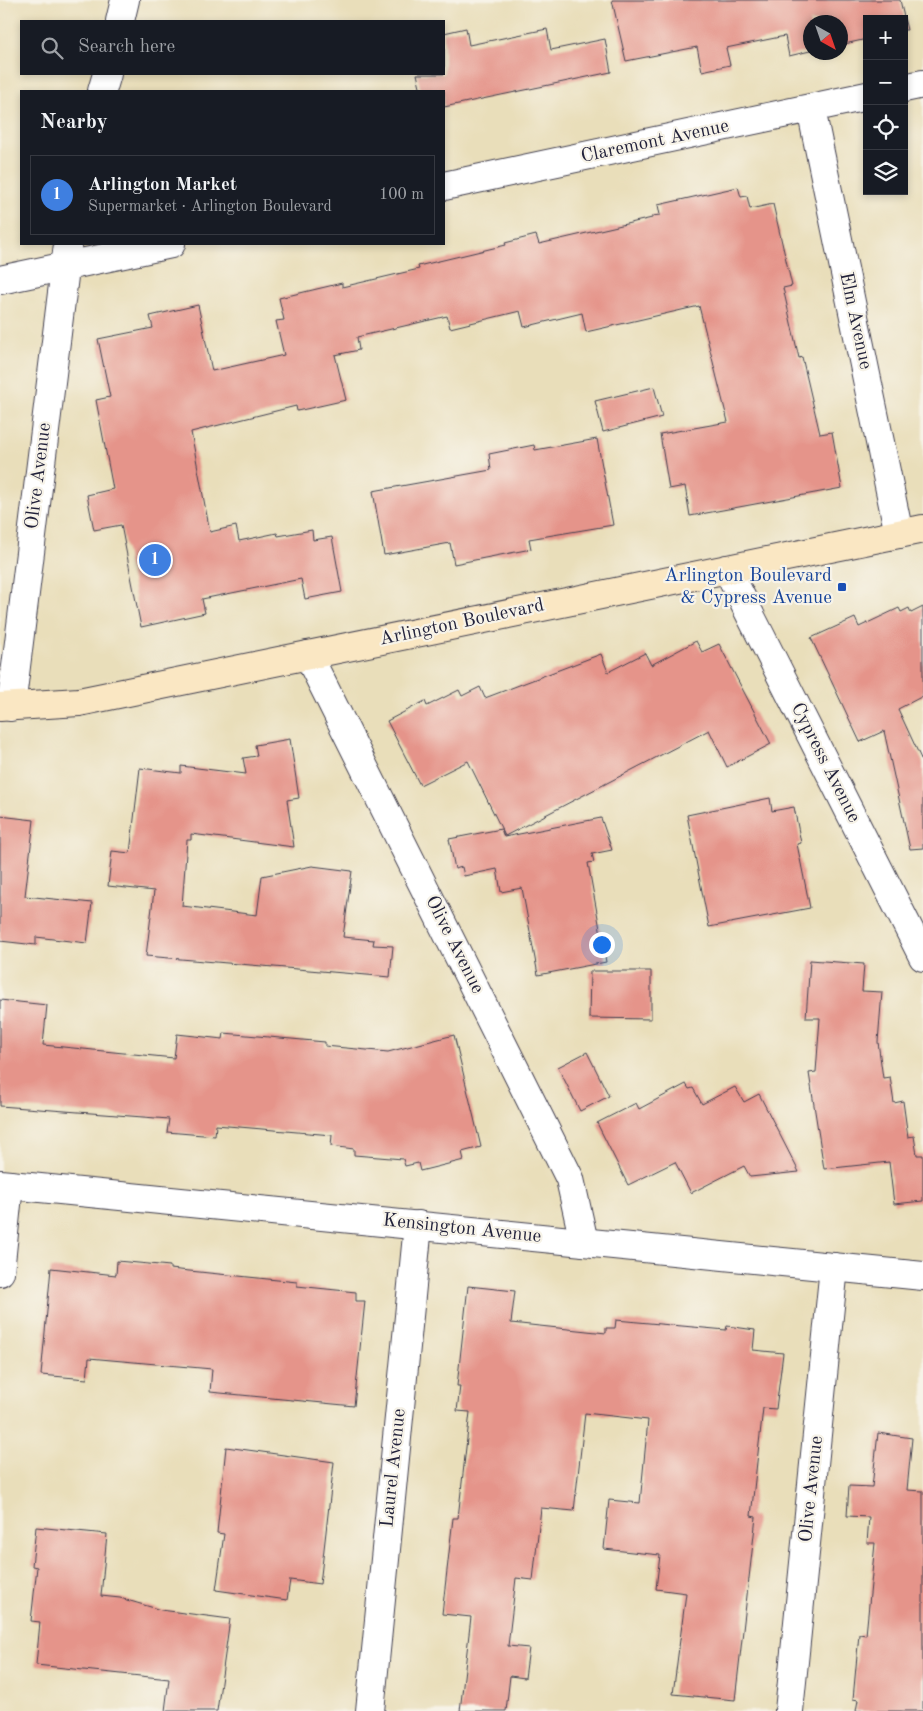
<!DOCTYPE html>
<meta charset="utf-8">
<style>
body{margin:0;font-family:"Old Standard TT",serif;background:#242831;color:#f1f3f6}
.controls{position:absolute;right:15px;top:15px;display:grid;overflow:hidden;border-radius:0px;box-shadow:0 2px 8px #0003}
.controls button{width:45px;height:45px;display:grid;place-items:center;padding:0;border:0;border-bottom:1px solid #363941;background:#171b24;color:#f1f3f6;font:25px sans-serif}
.compass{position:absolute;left:803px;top:15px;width:45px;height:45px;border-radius:50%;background:#171b24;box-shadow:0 2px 8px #0003;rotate:140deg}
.you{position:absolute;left:601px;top:944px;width:18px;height:18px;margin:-12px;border:4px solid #fff;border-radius:50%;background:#1a73e8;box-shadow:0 0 0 8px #1a73e833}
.badge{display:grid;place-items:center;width:32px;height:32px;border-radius:50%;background:#db2777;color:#fff;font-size:16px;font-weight:700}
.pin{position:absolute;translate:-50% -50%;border:2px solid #fff;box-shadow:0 1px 5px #0006}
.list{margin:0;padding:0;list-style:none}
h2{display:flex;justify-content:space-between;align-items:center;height:65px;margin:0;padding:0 20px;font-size:21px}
h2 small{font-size:16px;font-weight:400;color:#9ea1a6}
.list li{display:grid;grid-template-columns:32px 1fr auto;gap:15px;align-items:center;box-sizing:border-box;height:80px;margin:0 10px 10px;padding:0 10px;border:1px solid #363941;border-radius:0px}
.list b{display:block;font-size:19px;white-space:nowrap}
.list p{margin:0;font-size:16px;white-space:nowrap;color:#9ea1a6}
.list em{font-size:16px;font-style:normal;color:#9ea1a6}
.icon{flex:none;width:28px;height:28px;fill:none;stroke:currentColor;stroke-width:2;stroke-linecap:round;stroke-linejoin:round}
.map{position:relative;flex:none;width:923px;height:1711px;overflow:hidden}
.search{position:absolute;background:#171b24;box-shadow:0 2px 8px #0003;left:20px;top:20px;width:425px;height:55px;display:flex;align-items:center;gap:12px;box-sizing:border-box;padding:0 18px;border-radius:0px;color:#9ea1a6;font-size:19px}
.panel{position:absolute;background:#171b24;box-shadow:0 2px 8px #0003;left:20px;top:90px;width:425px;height:155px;border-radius:0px}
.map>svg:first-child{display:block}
.building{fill:#e5948a}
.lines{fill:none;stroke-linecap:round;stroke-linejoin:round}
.street-casing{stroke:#403e4e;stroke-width:30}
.secondary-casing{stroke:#403e4e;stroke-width:30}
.street{stroke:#fff;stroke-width:28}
.secondary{stroke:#fae7c3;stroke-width:28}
.transit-dot{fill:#1a4fb4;stroke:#f7f3e8;stroke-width:2}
.labels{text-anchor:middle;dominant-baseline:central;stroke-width:4.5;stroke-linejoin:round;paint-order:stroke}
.street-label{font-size:19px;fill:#22223b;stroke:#f7f3e8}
.transit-label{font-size:19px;fill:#164399;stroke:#f7f3e8;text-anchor:end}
</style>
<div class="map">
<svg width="923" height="1711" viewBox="0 0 923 1711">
<rect width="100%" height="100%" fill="#f7f3e8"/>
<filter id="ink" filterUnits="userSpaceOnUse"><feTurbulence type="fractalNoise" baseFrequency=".02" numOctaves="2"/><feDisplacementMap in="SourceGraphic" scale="10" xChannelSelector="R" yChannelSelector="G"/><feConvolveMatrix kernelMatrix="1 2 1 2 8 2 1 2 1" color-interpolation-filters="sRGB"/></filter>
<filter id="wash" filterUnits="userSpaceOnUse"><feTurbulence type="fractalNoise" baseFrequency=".0096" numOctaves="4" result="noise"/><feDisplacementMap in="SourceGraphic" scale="20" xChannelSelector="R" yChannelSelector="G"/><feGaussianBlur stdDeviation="1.12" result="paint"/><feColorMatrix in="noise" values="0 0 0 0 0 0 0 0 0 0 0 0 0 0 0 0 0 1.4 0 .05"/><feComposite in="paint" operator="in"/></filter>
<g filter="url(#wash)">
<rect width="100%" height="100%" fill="#e9deba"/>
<g id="blocks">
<g class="building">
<path d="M 612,0 L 900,0 L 907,30 L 904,30 L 904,19 L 867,19 L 867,39 L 840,45 L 840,22 L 810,22 L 810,51 L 789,56 L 785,36 L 726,48 L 730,65 L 702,71 L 697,47 L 626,61 Z"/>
<path d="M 466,28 L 469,45 L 547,29 L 551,50 L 605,39 L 611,72 L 444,107 L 444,91 L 421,91 L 417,74 L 444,74 L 444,33 Z"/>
<path d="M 738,187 L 741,197 L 747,196 L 750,209 L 773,204 L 792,286 L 783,288 L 799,358 L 802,357 L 820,434 L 832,432 L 842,488 L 690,516 L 685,486 L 669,489 L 660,434 L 728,422 L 699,306 L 586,332 L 582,313 L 524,327 L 520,311 L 450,328 L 447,316 L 357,337 L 359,350 L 335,355 L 346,400 L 297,411 L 296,406 L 191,432 L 210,532 L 236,526 L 239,541 L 277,533 L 278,536 L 312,530 L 313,540 L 332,537 L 342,592 L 305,599 L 301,579 L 202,599 L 205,613 L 141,627 L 121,525 L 94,530 L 87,495 L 113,489 L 96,400 L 110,397 L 98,339 L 153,328 L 150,316 L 198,305 L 212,371 L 284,355 L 276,321 L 284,320 L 279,298 L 342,283 L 342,287 L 419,269 L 418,266 L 506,245 L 505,243 L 536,235 L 539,244 L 652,218 L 652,216 L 660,215 L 658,205 Z"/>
<path d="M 654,387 L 662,417 L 603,432 L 595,401 Z"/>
<path d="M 597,439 L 613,525 L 529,539 L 531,549 L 454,564 L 450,543 L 384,555 L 373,491 L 491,470 L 489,454 L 534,445 L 535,450 Z"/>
<path d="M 923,607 L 923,696 L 898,709 L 923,763 L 923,848 L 910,849 L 884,731 L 860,742 L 811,638 L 855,618 L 859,627 L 899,608 L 901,612 L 909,608 L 911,613 Z"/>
<path d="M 696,641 L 702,652 L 719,644 L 771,744 L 727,767 L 709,730 L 505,836 L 468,761 L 420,785 L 387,721 L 425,701 L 427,706 L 459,690 L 462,696 L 480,687 L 485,698 L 601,654 L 608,672 L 645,653 L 651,665 Z"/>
<path d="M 290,739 L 299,798 L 287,800 L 294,847 L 191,834 L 191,840 L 187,840 L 182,906 L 257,915 L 262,876 L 312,866 L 352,871 L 343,937 L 374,940 L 373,945 L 393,946 L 390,977 L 146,956 L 154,891 L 108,886 L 112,851 L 130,853 L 140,768 L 181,773 L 181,766 L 246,774 L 243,758 L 257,756 L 255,745 Z"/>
<path d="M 770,798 L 772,811 L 794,807 L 801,843 L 797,844 L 810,908 L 709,927 L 687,815 Z"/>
<path d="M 0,816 L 34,820 L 25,896 L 92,903 L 87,943 L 36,937 L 36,945 L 0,941 Z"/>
<path d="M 601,818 L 612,850 L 592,854 L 594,862 L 588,863 L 606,962 L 538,975 L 522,888 L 501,892 L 497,869 L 464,876 L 462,867 L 455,869 L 449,839 L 501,829 L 504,837 Z"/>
<path d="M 810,960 L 864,964 L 862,991 L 882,992 L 878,1042 L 883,1078 L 890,1077 L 894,1103 L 903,1101 L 908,1137 L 914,1136 L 917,1155 L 923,1155 L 923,1201 L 894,1204 L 889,1162 L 824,1169 L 809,1073 L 816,1072 L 820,1018 L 806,1018 Z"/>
<path d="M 590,971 L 651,971 L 651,1019 L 589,1018 Z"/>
<path d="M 0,1000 L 47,1005 L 43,1045 L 174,1058 L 177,1034 L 223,1039 L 224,1033 L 325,1042 L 325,1046 L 388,1052 L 454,1035 L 481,1147 L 462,1152 L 464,1160 L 420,1171 L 418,1163 L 405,1166 L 403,1159 L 354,1155 L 354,1149 L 331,1146 L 332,1135 L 216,1125 L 215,1136 L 167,1132 L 169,1119 L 0,1106 Z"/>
<path d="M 587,1052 L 609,1096 L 580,1111 L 558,1067 Z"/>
<path d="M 686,1084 L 689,1089 L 693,1088 L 702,1104 L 735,1087 L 744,1102 L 759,1094 L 799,1172 L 750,1177 L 744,1166 L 691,1193 L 675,1162 L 628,1185 L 597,1123 L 636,1103 L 639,1109 Z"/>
<path d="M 117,1261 L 170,1266 L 170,1269 L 297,1282 L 297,1286 L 356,1292 L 356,1301 L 365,1301 L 354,1406 L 210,1392 L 212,1369 L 89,1358 L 87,1379 L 41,1375 L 51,1268 L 116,1275 Z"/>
<path d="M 468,1286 L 515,1291 L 511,1323 L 606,1333 L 606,1328 L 615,1328 L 616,1320 L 726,1330 L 727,1326 L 755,1330 L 753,1350 L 783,1353 L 776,1409 L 763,1408 L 751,1516 L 756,1517 L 735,1700 L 673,1694 L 686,1593 L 656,1589 L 660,1555 L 604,1549 L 609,1500 L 640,1503 L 648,1420 L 585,1413 L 574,1511 L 541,1508 L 533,1580 L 516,1578 L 508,1646 L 529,1648 L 525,1678 L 510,1676 L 506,1711 L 460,1711 L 471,1617 L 442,1614 L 453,1518 L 458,1518 L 470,1412 L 457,1411 L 460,1386 L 457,1386 Z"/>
<path d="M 878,1433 L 912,1438 L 907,1490 L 923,1491 L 923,1711 L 856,1711 L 858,1700 L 853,1699 L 859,1634 L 866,1635 L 875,1543 L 867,1543 L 869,1517 L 847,1516 L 849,1486 L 872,1487 Z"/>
<path d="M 226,1447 L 334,1462 L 320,1584 L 290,1580 L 287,1600 L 216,1590 L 224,1534 L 217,1533 Z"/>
<path d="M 36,1527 L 107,1534 L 101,1596 L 120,1598 L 161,1610 L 230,1619 L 217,1711 L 165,1711 L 169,1679 L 36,1665 L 40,1622 L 31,1621 L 37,1567 L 32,1566 Z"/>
</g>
</g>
</g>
<g filter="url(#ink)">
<use href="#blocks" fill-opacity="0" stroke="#403e4e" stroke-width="1"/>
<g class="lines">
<defs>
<g id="street">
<path d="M 120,21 L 125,0"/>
<path d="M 904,88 L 923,84"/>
<path d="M 102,91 L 107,74"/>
<path d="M 811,109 L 899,534"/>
<path d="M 444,186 L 867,96"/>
<path d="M 0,280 L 171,244"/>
<path d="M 727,569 L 923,957"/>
<path d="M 308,655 L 570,1179 L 584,1242"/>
<path d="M 11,707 L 68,244"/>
<path d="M 0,1184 L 923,1276"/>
<path d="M 0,1272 L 9,1185"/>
<path d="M 370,1711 L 418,1225"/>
<path d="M 789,1711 L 834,1267"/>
</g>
<path id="secondary" d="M 0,707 L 79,702 L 923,529"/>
</defs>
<use href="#street" class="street-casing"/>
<use href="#secondary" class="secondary-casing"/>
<use href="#street" class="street"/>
<use href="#secondary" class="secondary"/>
</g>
</g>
<rect class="transit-dot" x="837" y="582" width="10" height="10" rx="2.5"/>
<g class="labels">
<g class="street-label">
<text transform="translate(655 142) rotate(-12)">Claremont Avenue</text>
<text transform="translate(855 321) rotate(78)">Elm Avenue</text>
<text transform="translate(39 476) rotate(-83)">Olive Avenue</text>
<text transform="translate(462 623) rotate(-12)">Arlington Boulevard</text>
<text transform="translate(825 763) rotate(63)">Cypress Avenue</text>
<text transform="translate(454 945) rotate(63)">Olive Avenue</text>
<text transform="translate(462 1229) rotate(6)">Kensington Avenue</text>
<text transform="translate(394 1468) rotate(-84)">Laurel Avenue</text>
<text transform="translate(812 1489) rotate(-84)">Olive Avenue</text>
</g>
<g class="transit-label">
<text x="832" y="576">Arlington Boulevard<tspan x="832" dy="22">&amp; Cypress Avenue</tspan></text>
</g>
</g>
</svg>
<div class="controls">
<button>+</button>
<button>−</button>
<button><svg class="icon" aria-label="locate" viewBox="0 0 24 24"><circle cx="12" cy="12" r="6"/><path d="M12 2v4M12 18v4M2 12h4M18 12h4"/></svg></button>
<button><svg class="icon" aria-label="layers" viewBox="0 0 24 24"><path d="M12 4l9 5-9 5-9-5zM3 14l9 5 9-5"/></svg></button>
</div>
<svg class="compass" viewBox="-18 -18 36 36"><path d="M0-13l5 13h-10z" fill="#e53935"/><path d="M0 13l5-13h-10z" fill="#9ea1a6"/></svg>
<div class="you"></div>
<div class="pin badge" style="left:155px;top:560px;background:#3f7fe0">1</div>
<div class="search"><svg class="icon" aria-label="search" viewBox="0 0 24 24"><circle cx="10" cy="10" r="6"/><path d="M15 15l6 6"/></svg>Search here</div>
<section class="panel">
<h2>Nearby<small></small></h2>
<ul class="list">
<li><span class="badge" style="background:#3f7fe0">1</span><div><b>Arlington Market</b><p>Supermarket · Arlington Boulevard</p></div><em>100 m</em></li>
</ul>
</section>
</div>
